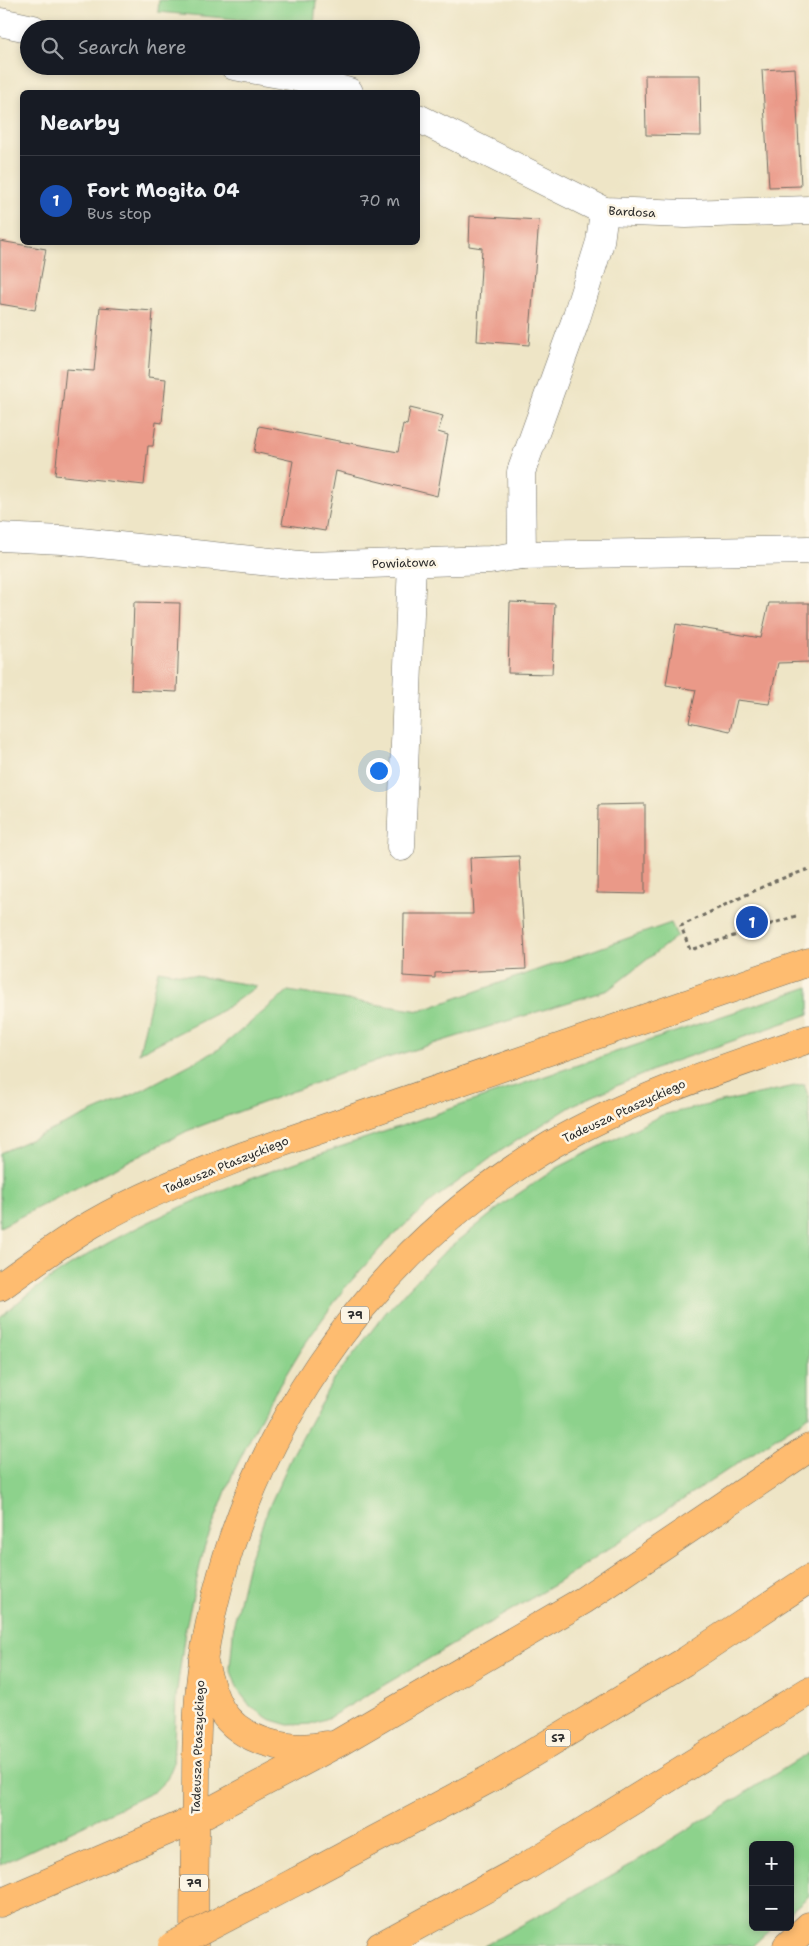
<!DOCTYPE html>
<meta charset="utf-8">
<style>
body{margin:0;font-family:"Shantell Sans",sans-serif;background:#242831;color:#f1f3f6}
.controls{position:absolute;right:15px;bottom:15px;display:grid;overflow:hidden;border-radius:8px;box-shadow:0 2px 8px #0003}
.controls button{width:45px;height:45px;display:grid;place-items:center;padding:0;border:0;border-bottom:1px solid #363941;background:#171b24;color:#f1f3f6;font:25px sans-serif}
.you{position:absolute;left:378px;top:770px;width:18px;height:18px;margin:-12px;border:4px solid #fff;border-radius:50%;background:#1a73e8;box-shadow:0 0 0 8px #1a73e833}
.badge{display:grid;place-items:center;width:32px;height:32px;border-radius:50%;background:#d690ce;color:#fff;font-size:16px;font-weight:700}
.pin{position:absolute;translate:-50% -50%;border:2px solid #fff;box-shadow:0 1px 5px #0006}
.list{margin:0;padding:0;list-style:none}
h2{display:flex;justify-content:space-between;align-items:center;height:65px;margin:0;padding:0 20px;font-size:21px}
h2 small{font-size:16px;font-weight:400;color:#9ea1a6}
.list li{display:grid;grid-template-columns:32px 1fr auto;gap:15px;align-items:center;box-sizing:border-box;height:90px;padding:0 20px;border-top:1px solid #363941}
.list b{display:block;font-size:19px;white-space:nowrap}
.list p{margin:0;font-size:16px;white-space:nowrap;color:#9ea1a6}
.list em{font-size:16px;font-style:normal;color:#9ea1a6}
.icon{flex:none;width:28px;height:28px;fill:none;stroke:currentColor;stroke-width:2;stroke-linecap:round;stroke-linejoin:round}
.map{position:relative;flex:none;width:809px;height:1946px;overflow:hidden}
.search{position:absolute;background:#171b24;box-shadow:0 2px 8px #0003;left:20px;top:20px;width:400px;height:55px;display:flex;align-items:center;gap:12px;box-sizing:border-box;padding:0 18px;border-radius:28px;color:#9ea1a6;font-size:19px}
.panel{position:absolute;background:#171b24;box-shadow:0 2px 8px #0003;left:20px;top:90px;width:400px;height:155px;border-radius:8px}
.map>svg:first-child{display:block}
.green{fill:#8dd28c;stroke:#5c7e5c}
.building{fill:#ea9988}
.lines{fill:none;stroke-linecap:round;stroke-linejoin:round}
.minor-casing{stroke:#6f6c61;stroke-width:29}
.major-casing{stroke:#6f6c61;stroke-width:29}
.highway-casing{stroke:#6f6c61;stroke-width:29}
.path{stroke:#6f6c61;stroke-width:3;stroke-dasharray:4 4;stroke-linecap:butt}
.minor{stroke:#fff;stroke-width:28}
.major{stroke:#febc70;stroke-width:28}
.highway{stroke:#febc70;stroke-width:28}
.highway-bridge-casing{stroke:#6f6c61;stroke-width:29;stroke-linecap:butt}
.highway-bridge{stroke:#febc70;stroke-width:28}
.labels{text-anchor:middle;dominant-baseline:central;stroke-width:5;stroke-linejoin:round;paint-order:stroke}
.shield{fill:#fcf5e5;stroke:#6a6863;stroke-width:1}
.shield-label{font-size:11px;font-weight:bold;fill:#2b2b2b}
.street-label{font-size:12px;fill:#2b2b2b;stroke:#fcf5e5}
</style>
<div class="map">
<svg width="809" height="1946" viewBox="0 0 809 1946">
<rect width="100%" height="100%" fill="#fcf5e5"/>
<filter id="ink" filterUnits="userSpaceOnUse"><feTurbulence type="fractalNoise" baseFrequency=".02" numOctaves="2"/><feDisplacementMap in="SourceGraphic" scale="10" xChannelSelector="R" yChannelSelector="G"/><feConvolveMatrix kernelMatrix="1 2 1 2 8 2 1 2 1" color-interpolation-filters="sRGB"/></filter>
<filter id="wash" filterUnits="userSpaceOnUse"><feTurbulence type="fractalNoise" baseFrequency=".0096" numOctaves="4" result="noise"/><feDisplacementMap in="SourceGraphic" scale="20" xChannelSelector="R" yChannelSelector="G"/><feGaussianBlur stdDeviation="1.12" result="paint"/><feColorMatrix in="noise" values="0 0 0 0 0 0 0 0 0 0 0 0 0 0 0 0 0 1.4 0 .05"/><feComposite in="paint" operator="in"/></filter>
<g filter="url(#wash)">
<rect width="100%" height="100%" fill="#eee5c6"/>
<g class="green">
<path d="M 159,0 L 316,0 L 314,26 L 158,12 Z"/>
<path d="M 671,923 L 677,936 L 608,990 L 358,1067 L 187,1131 L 0,1227 L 0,1153 L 136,1093 L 219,1049 L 288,991 L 420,1011 Z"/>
<path d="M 158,970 L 257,986 L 223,1010 L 139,1053 Z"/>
<path d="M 809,987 L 809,1014 L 667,1064 L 575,1104 L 502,1150 L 434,1199 L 387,1241 L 343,1290 L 302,1348 L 265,1409 L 233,1473 L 204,1548 L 185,1631 L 176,1697 L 173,1765 L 167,1779 L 155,1791 L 0,1865 L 0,1317 C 116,1218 262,1174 404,1125 C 538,1078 674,1032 809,987 Z"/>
<path d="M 804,1084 L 809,1098 L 809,1416 L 557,1583 L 330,1717 L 310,1724 L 289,1725 L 269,1719 L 251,1707 L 238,1690 L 230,1668 L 234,1623 L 248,1563 L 268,1509 L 293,1454 L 333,1380 L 387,1311 L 441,1255 L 506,1202 L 557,1168 L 662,1115 Z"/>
<path d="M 809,1753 L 809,1896 L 790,1912 L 790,1845 L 753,1845 L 753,1927 L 773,1927 L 752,1946 L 484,1946 L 632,1864 Z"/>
</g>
<g id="blocks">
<g class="building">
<path d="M 795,68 L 801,186 L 769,187 L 762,70 Z"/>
<path d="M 645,75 L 700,75 L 701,136 L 646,135 Z"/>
<path d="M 470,216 L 539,220 L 529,345 L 477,341 L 482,248 L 469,246 Z"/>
<path d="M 0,241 L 46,249 L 35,310 L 0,304 Z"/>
<path d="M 100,307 L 153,311 L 148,377 L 166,379 L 162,423 L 156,422 L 153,446 L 148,446 L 144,485 L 55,475 L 66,369 L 94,371 Z"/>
<path d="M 410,408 L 443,416 L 438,432 L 448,435 L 437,496 L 336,471 L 325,531 L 282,524 L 293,461 L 254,452 L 259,426 L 398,452 L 403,424 L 407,425 Z"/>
<path d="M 134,602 L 180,603 L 177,692 L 131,690 Z"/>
<path d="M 510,602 L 555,604 L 552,674 L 508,673 Z"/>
<path d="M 769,603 L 809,603 L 809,662 L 778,663 L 769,704 L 737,700 L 730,731 L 689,722 L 696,690 L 666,685 L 676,624 L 761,638 Z"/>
<path d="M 645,804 L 645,894 L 597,893 L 598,805 Z"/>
<path d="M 519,856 L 526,969 L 435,973 L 435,978 L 403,976 L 404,914 L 473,914 L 470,858 Z"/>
</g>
</g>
</g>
<g filter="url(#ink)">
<use href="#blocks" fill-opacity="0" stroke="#6f6c61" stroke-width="1"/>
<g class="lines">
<defs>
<g id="minor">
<path d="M 0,22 L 33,29"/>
<path d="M 234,66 L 296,77 L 349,92"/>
<path d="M 418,118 L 604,211 L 686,214 L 809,210"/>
<path d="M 0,537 L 62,540 L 309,566 L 490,560 L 522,555 L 809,550"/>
<path d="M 522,555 L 521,472 L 575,322 L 600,242 L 604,211"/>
<path d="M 401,847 L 412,562"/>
</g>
<g id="major">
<path d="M 0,1287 C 30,1265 60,1243 92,1224 C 140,1196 192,1176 243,1156 L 809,962"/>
<path d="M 0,1903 L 195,1819"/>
<path d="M 194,1946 C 194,1891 195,1837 196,1782 C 196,1742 197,1701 203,1661 C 236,1447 365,1256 551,1145 C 632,1098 721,1069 809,1039"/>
</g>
<g id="highway">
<path d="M 203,1659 C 207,1676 212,1694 221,1710 C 242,1743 291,1753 327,1745"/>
<path d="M 195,1819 L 340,1742 L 584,1600 L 809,1448"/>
<path d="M 297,1881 L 493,1777 L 684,1662 L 809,1579"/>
<path d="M 380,1946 L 524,1868 L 809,1691"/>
<path d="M 787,1946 L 809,1926"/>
</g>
</defs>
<use href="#minor" class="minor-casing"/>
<use href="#major" class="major-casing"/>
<use href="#highway" class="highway-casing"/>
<path class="path" d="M 796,916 L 690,950 L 681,926 L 775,881 L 809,869"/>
<use href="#minor" class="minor"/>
<use href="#major" class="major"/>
<use href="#highway" class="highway"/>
<defs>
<path id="highway-bridge" d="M 172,1946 L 297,1881"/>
</defs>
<use href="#highway-bridge" class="highway-bridge-casing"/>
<use href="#highway-bridge" class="highway-bridge"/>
</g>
</g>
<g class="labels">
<g class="shield">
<rect x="341" y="1306.5" width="28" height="17" rx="4"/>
<rect x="545.5" y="1729.5" width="25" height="17" rx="4"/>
<rect x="180" y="1874.5" width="28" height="17" rx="4"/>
</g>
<g class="shield-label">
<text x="355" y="1315">79</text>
<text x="558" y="1738">S7</text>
<text x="194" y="1883">79</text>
</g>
<g class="street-label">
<text transform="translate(632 212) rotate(3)">Bardosa</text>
<text transform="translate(404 563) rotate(-2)">Powiatowa</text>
<text transform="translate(624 1111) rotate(-25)">Tadeusza Ptaszyckiego</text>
<text transform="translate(226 1165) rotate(-22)">Tadeusza Ptaszyckiego</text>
<text transform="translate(198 1747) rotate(-88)">Tadeusza Ptaszyckiego</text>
</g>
</g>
</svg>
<div class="controls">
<button>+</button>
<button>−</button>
</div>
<div class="you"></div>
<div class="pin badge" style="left:752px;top:922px;background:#1a4fb4">1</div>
<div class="search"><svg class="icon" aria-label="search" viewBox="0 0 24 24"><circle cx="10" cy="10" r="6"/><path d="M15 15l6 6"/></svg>Search here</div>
<section class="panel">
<h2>Nearby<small></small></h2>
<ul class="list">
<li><span class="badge" style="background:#1a4fb4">1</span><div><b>Fort Mogiła 04</b><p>Bus stop</p></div><em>70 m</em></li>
</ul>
</section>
</div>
